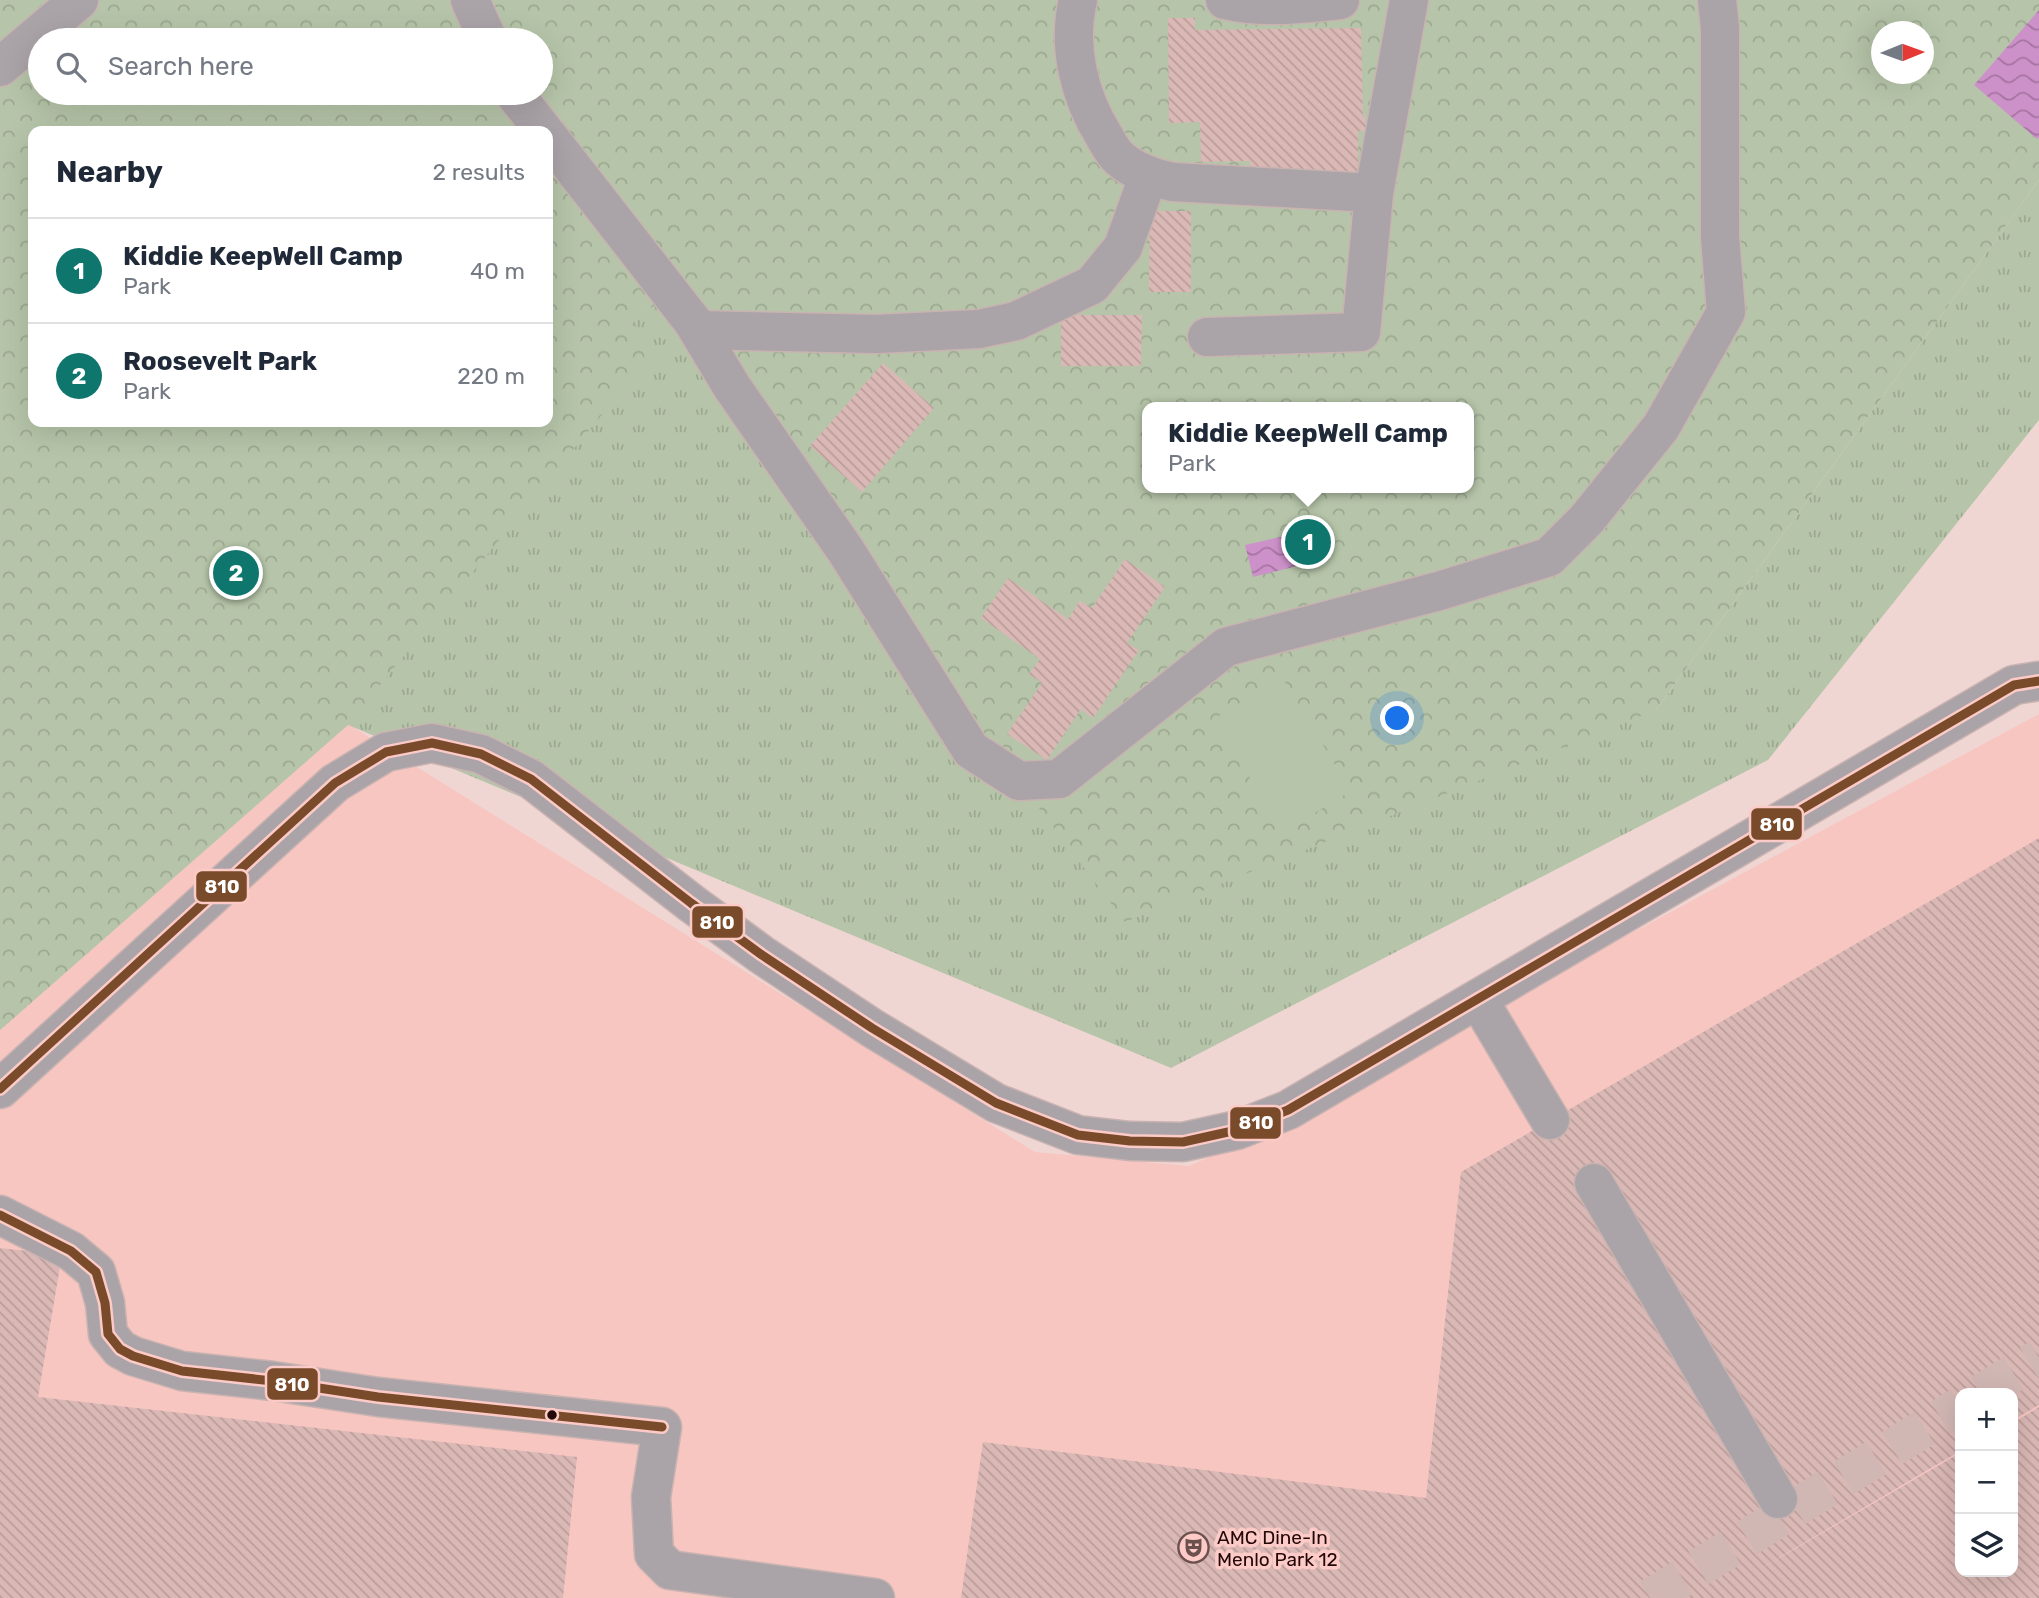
<!DOCTYPE html>
<meta charset="utf-8">
<style>
body{margin:0;font-family:Rubik,sans-serif;background:#f6f6f7;color:#1f2937}
.controls{position:absolute;right:21px;bottom:21px;display:grid;overflow:hidden;border-radius:14px;box-shadow:0 7px 28px #0002}
.controls button{width:63px;height:63px;display:grid;place-items:center;padding:0;border:0;border-bottom:2px solid #e0e1e3;background:#fff;color:#1f2937;font:35px sans-serif}
.compass{position:absolute;left:1871px;top:21px;width:63px;height:63px;border-radius:50%;background:#fff;box-shadow:0 7px 28px #0002;rotate:89deg}
.you{position:absolute;left:1398px;top:719px;width:24px;height:24px;margin:-18px;border:5px solid #fff;border-radius:50%;background:#1a73e8;box-shadow:0 0 0 10px #1a73e833}
.badge{display:grid;place-items:center;width:46px;height:46px;border-radius:50%;background:#0f766e;color:#fff;font-size:23px;font-weight:700}
.pin{position:absolute;translate:-50% -50%;border:4px solid #fff;box-shadow:0 2px 7px #0006}
.popup{position:absolute;left:1142px;top:402px;width:332px;height:91px;box-sizing:border-box;display:grid;place-content:center;border-radius:14px;background:#fff;filter:drop-shadow(0 2px 5px #0005);font-size:23px;white-space:nowrap;color:#747a83}
.popup b{font-size:26px;color:#1f2937}
.popup::after{content:'';position:absolute;left:50%;top:100%;margin-left:-14px;border:14px solid transparent;border-top-color:#fff}
.list{margin:0;padding:0;list-style:none}
h2{display:flex;justify-content:space-between;align-items:center;height:91px;margin:0;padding:0 28px;font-size:30px}
h2 small{font-size:23px;font-weight:400;color:#747a83}
.list li{display:grid;grid-template-columns:46px 1fr auto;gap:21px;align-items:center;box-sizing:border-box;height:105px;padding:0 28px;border-top:2px solid #e0e1e3}
.list b{display:block;font-size:26px;white-space:nowrap}
.list p{margin:0;font-size:23px;white-space:nowrap;color:#747a83}
.list em{font-size:23px;font-style:normal;color:#747a83}
.icon{flex:none;width:38px;height:38px;fill:none;stroke:currentColor;stroke-width:2;stroke-linecap:round;stroke-linejoin:round}
.map{position:relative;flex:none;width:2039px;height:1598px;overflow:hidden}
.search{position:absolute;background:#fff;box-shadow:0 7px 28px #0002;left:28px;top:28px;width:525px;height:77px;display:flex;align-items:center;gap:18px;box-sizing:border-box;padding:0 24px;border-radius:38px;color:#747a83;font-size:26px}
.panel{position:absolute;background:#fff;box-shadow:0 7px 28px #0002;left:28px;top:126px;width:525px;height:301px;border-radius:14px}
.map>svg:first-child{display:block}
.built{fill:#f8c6c1;fill-rule:evenodd}
.grass{fill:url(#grass-tufts)}
.forest{fill:url(#forest-crowns);fill-rule:evenodd}
.pitch{fill:#b6c5a9}
.water{fill:url(#water-waves)}
.building{fill:url(#building-back-hatch)}
.lines{fill:none;stroke-linecap:round;stroke-linejoin:round}
.minor-tunnel{stroke:#d1b7b4;stroke-width:38;stroke-dasharray:38 19;stroke-linecap:butt}
.minor-casing{stroke:#c9b3b1;stroke-width:41}
.minor{stroke:#aaa3a8;stroke-width:38}
.bus-1-casing{stroke:#fccbc7;stroke-width:14}
.bus-1{stroke:#7a4b2a;stroke-width:9}
.bus-dot{fill:#230807;stroke:#fccbc7;stroke-width:2.5}
.labels{text-anchor:middle;dominant-baseline:central;stroke-width:7;stroke-linejoin:round;paint-order:stroke}
.poi-label{font-size:19px;fill:#230807;stroke:#fccbc7;text-anchor:start}
.line-badge{stroke:#fccbc7;stroke-width:2.5}
.badge-label{font-size:19px;text-anchor:middle;font-weight:bold;fill:#fff}
</style>
<div class="map">
<svg width="2039" height="1598" viewBox="0 0 2039 1598">
<defs>
<pattern id="grass-tufts" width="24" height="20" patternUnits="userSpaceOnUse" patternTransform="scale(1.75)"><rect width="24" height="20" fill="#b6c5a9"/><path d="M3 7l-1-3M5 7V3M7 7l1-3M15 17l-1-3M17 17v-4M19 17l1-3" fill="none" stroke="#9ca890"/></pattern>
<pattern id="forest-crowns" width="20" height="18" patternUnits="userSpaceOnUse" patternTransform="scale(1.75)"><rect width="20" height="18" fill="#b6c5a9"/><path d="M2 6a3 3 0 1 1 6 0M12 15a3 3 0 1 1 6 0" fill="none" stroke="#9ca890"/></pattern>
<pattern id="water-waves" width="16" height="10" patternUnits="userSpaceOnUse" patternTransform="scale(1.75)"><rect width="16" height="10" fill="#cd91ca"/><path d="M0 5q4-4 8 0t8 0" fill="none" stroke="#a674a2"/></pattern>
<pattern id="building-back-hatch" width="6" height="6" patternUnits="userSpaceOnUse" patternTransform="scale(1.75)"><rect width="6" height="6" fill="#dab8b5"/><path d="M-1 5l2 2M0 0l6 6M5-1l2 2" fill="none" stroke="#bb9d9a"/></pattern>
</defs>
<rect width="100%" height="100%" fill="#f0d6d3"/>
<path class="built" d="M 2039,714 L 2039,1598 L 0,1598 L 0,1030 L 348,724 L 1035,1152 L 1189,1166 L 1245,1141 ZM 1960,1393 L 2013,1393 L 2013,1572 L 1960,1572 Z"/>
<path class="grass" d="M 2039,180 L 2039,420 L 1768,760 L 1171,1068 L 348,725 L 0,1030 L 0,255 L 33,422 L 548,422 L 548,374 L 658,303 L 1656,710 Z"/>
<path class="forest" d="M 0,0 L 2039,0 L 2039,180 L 1656,710 L 1125,922 L 658,303 L 633,320 L 646,361 L 348,724 L 0,1030 ZM 1882,32 L 1924,32 L 1924,74 L 1882,74 ZM 40,40 L 541,40 L 541,93 L 40,93 ZM 33,131 L 548,131 L 548,422 L 33,422 ZM 1147,407 L 1469,407 L 1469,488 L 1147,488 Z"/>
<path class="pitch" d="M 1282,677 L 1351,791 L 1283,832 L 1214,719 Z"/>
<g class="water">
<path d="M 2039,10 L 2039,137 L 2037,139 L 1974,85 Z"/>
<path d="M 1307,531 L 1314,562 L 1253,577 L 1245,545 Z"/>
</g>
<g class="building">
<path d="M 1168,18 L 1195,18 L 1195,30 L 1361,28 L 1363,117 L 1365,117 L 1366,131 L 1358,131 L 1358,172 L 1250,174 L 1250,161 L 1201,162 L 1200,122 L 1169,123 Z"/>
<path d="M 1150,211 L 1191,211 L 1191,292 L 1149,292 Z"/>
<path d="M 1061,315 L 1142,315 L 1141,366 L 1061,366 Z"/>
<path d="M 883,363 L 934,408 L 862,492 L 810,446 Z"/>
<path d="M 1125,559 L 1165,587 L 1127,643 L 1139,650 L 1093,718 L 1081,709 L 1047,760 L 1007,734 L 1042,683 L 1029,674 L 1040,659 L 981,618 L 1008,578 L 1068,619 L 1080,601 L 1092,608 Z"/>
<path d="M 2039,838 L 2039,1405 L 2013,1420 L 2013,1393 L 1960,1393 L 1960,1451 L 1743,1579 L 1960,1453 L 1960,1572 L 2013,1572 L 2013,1423 L 2039,1407 L 2039,1598 L 961,1598 L 983,1442 L 1426,1498 L 1461,1172 Z"/>
<path d="M 0,1248 L 62,1255 L 38,1397 L 577,1457 L 563,1598 L 0,1598 Z"/>
</g>
<g class="lines">
<g class="minor-tunnel">
<path d="M 1981,1393 L 2039,1358"/>
<path d="M 1650,1598 L 1960,1406"/>
</g>
<defs>
<g id="minor">
<path d="M 470,0 L 488,40"/>
<path d="M 1078,0 C 1067,46 1079,96 1104,136 C 1108,143 1113,153 1119,158 C 1135,172 1153,178 1173,182 L 1374,193 L 1409,0"/>
<path d="M 1225,0 C 1263,9 1302,4 1340,0"/>
<path d="M 0,67 L 79,0"/>
<path d="M 514,93 L 544,131"/>
<path d="M 548,136 L 693,322 L 732,387 L 846,551 L 971,750 L 1019,781 L 1059,779 L 1226,647 L 1439,591 L 1549,557 L 1587,519 L 1661,427 L 1726,312 L 1720,237 L 1720,28 L 1717,0"/>
<path d="M 698,330 L 876,334 L 979,329 L 1016,321 L 1092,285 L 1123,247 L 1148,177"/>
<path d="M 1207,337 L 1361,332 L 1374,193"/>
<path d="M 1478,999 L 1550,1120"/>
<path d="M 0,1089 L 335,783 L 386,752 L 432,743 L 481,754 L 531,779 L 691,903 L 762,955 L 872,1028 L 996,1103 L 1078,1135 L 1130,1141 L 1183,1142 L 1237,1130 L 1288,1110 L 2014,685 L 2039,681"/>
<path d="M 1594,1183 L 1778,1499"/>
<path d="M 0,1215 L 71,1251 L 96,1272 L 105,1303 L 108,1334 L 120,1349 L 133,1356 L 182,1371 L 273,1381 L 378,1397 L 662,1427 L 651,1497 L 654,1554 L 670,1570 L 875,1598"/>
</g>
</defs>
<use href="#minor" class="minor-casing"/>
<use href="#minor" class="minor"/>
<defs>
<g id="bus-1">
<path d="M 0,1089 L 335,783 L 386,752 L 432,743 L 481,754 L 531,779 L 691,903 L 762,955 L 872,1028 L 996,1103 L 1078,1135 L 1130,1141 L 1183,1142 L 1237,1130 L 1288,1110 L 2014,685 L 2039,681"/>
<path d="M 0,1215 L 71,1251 L 96,1272 L 105,1303 L 108,1334 L 120,1349 L 133,1356 L 182,1371 L 273,1381 L 378,1397 L 662,1427"/>
</g>
</defs>
<use href="#bus-1" class="bus-1-casing"/>
<use href="#bus-1" class="bus-1"/>
</g>
<defs>
<symbol id="theatre-ring" viewBox="-11 -11 22 22"><circle r="9.5" fill="#fccbc7" stroke="#6b504e" stroke-width="1.5"/><path d="M-5-5.5Q0-4 5-5.5V0Q5 5 0 6Q-5 5-5 0ZM-3.3-2.5H-1v1.5H-3.3ZM1-2.5H3.3v1.5H1ZM-2.8 1Q0 5.5 2.8 1Z" fill="#6b504e"/></symbol>
</defs>
<g fill-rule="evenodd">
<use href="#theatre-ring" x="1176" y="1530" width="35" height="35"/>
</g>
<circle class="bus-dot" cx="552" cy="1415" r="6"/>
<g class="labels">
<g class="poi-label">
<text x="1217" y="1537">AMC Dine-In<tspan x="1217" dy="22">Menlo Park 12</tspan></text>
</g>
</g>
<g class="line-badge">
<rect x="1750" y="807" width="53" height="34" rx="7" fill="#7a4b2a"/>
<rect x="195" y="870" width="53" height="33" rx="7" fill="#7a4b2a"/>
<rect x="691" y="905" width="53" height="34" rx="7" fill="#7a4b2a"/>
<rect x="1229" y="1106" width="53" height="34" rx="7" fill="#7a4b2a"/>
<rect x="266" y="1367" width="53" height="34" rx="7" fill="#7a4b2a"/>
</g>
<g class="badge-label">
<text x="1777" y="831">810</text>
<text x="222" y="893">810</text>
<text x="717" y="929">810</text>
<text x="1256" y="1129">810</text>
<text x="292" y="1391">810</text>
</g>
</svg>
<div class="controls">
<button>+</button>
<button>−</button>
<button><svg class="icon" aria-label="layers" viewBox="0 0 24 24"><path d="M12 4l9 5-9 5-9-5zM3 14l9 5 9-5"/></svg></button>
</div>
<svg class="compass" viewBox="-18 -18 36 36"><path d="M0-13l5 13h-10z" fill="#e53935"/><path d="M0 13l5-13h-10z" fill="#747a83"/></svg>
<div class="you"></div>
<div class="pin badge" style="left:1308px;top:542px">1</div>
<div class="popup"><b>Kiddie KeepWell Camp</b>Park</div>
<div class="pin badge" style="left:236px;top:573px">2</div>
<div class="search"><svg class="icon" aria-label="search" viewBox="0 0 24 24"><circle cx="10" cy="10" r="6"/><path d="M15 15l6 6"/></svg>Search here</div>
<section class="panel">
<h2>Nearby<small>2 results</small></h2>
<ul class="list">
<li><span class="badge">1</span><div><b>Kiddie KeepWell Camp</b><p>Park</p></div><em>40 m</em></li>
<li><span class="badge">2</span><div><b>Roosevelt Park</b><p>Park</p></div><em>220 m</em></li>
</ul>
</section>
</div>
